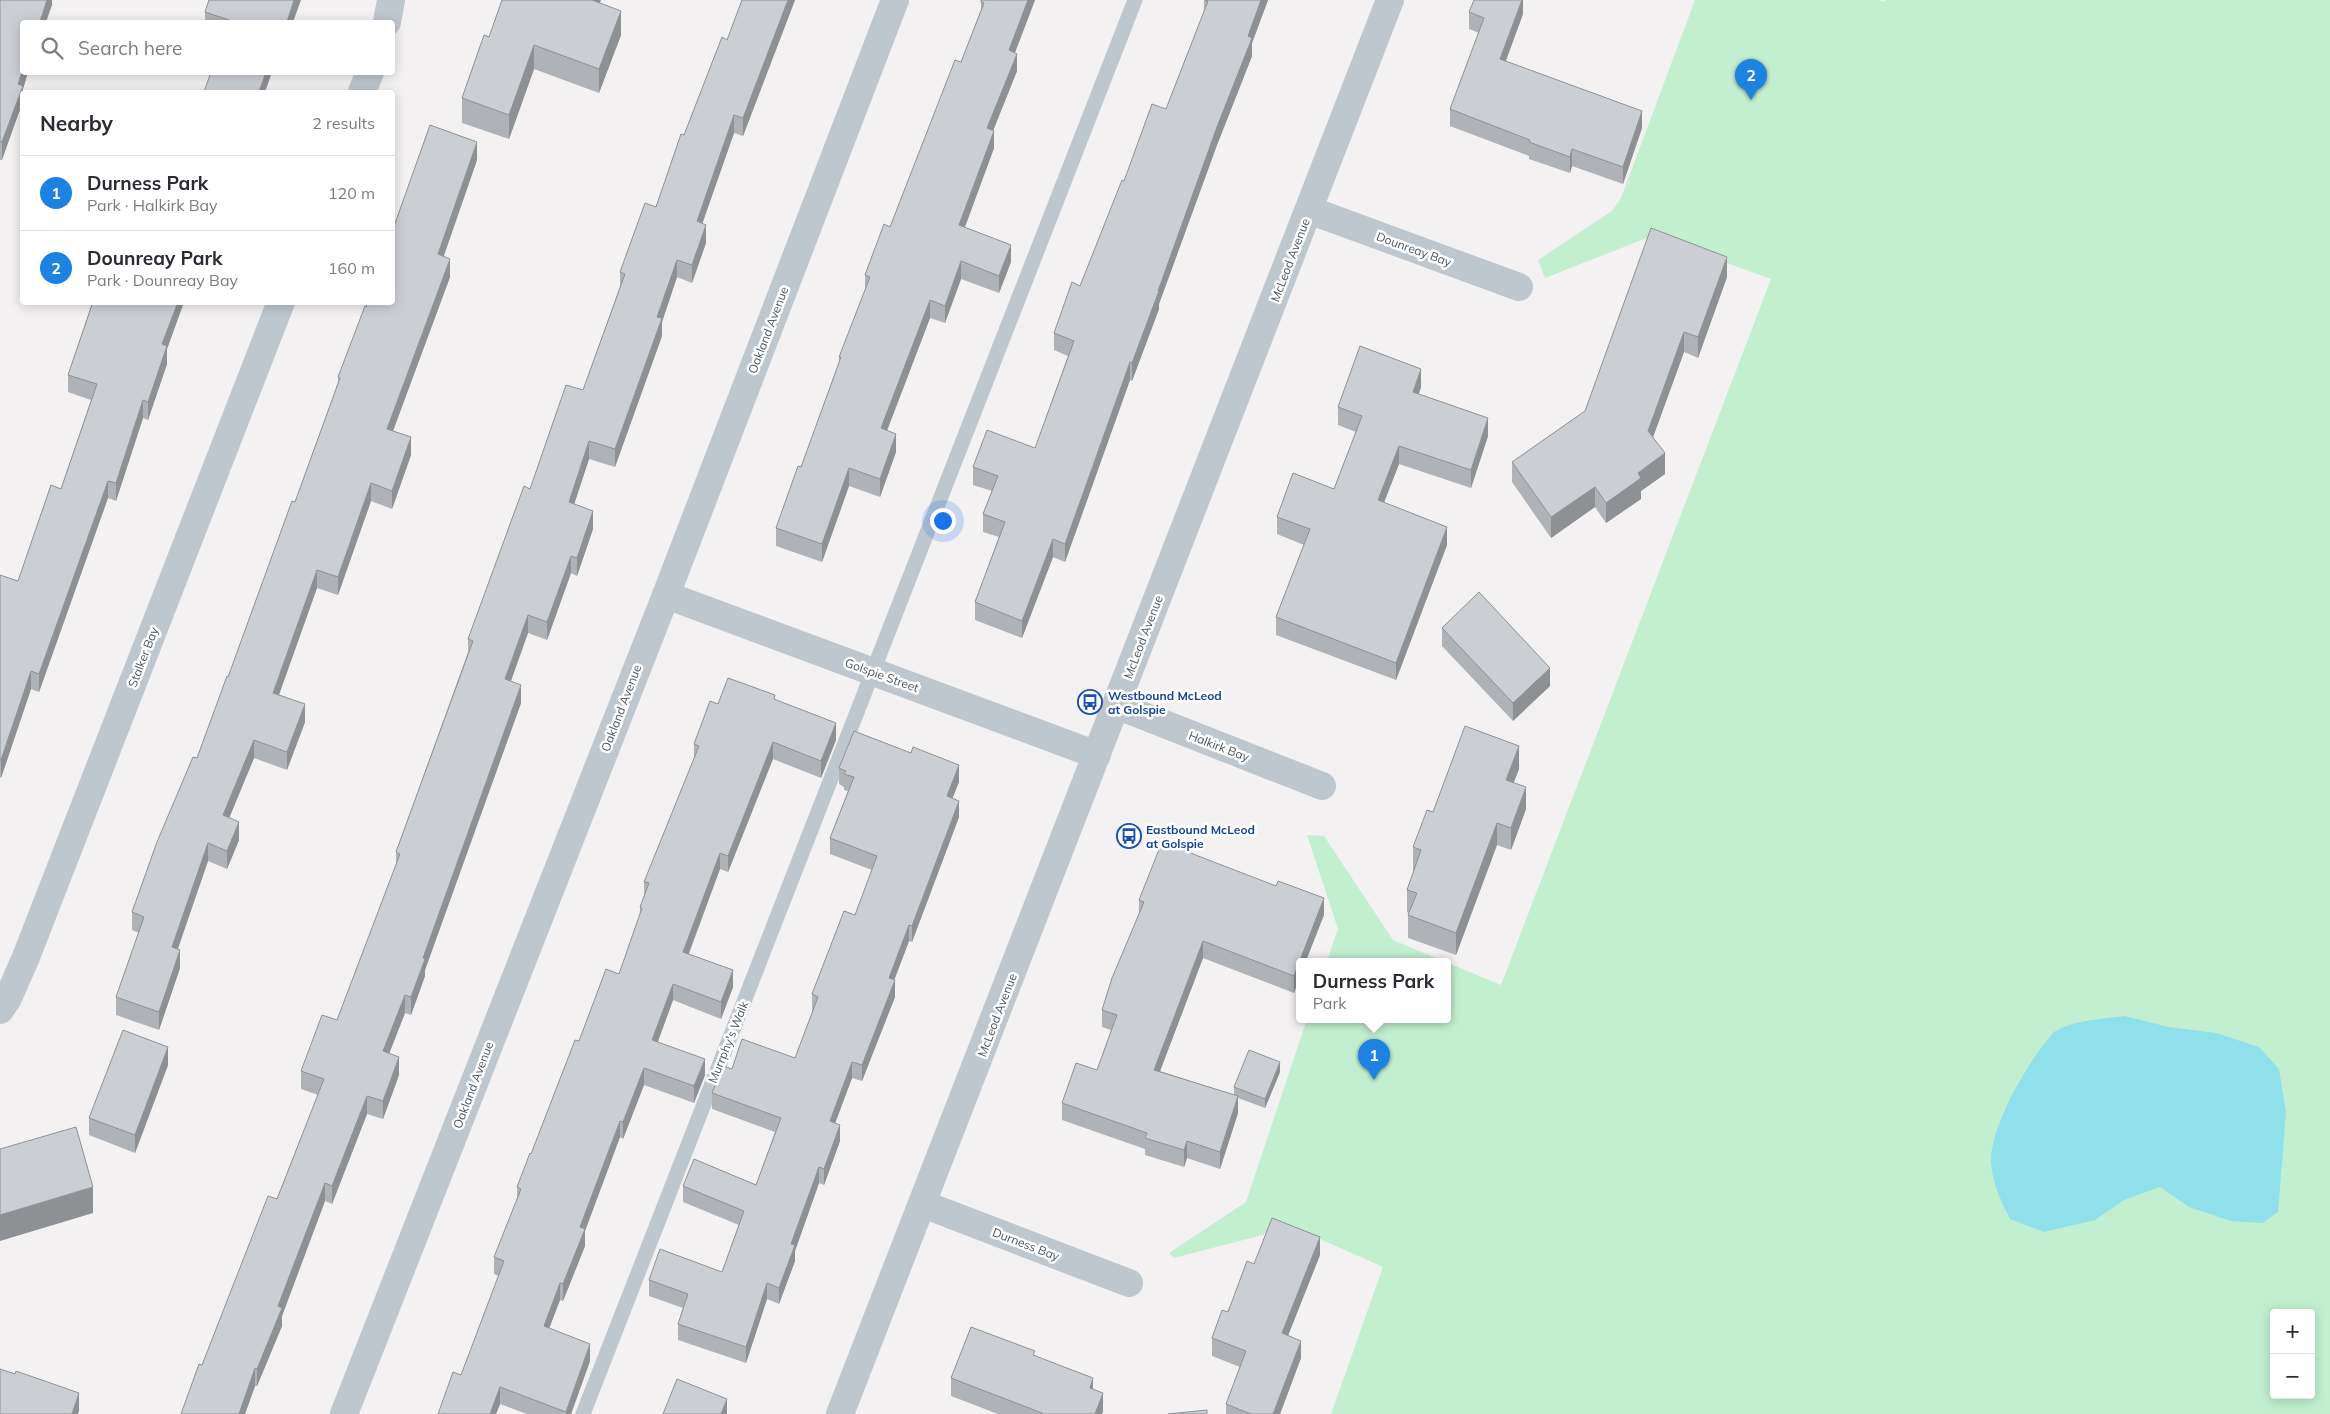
<!DOCTYPE html>
<meta charset="utf-8">
<style>
body{margin:0;font-family:Mulish,sans-serif;background:#f2f2f3;color:#2b2b33}
.controls{position:absolute;right:15px;bottom:15px;display:grid;overflow:hidden;border-radius:5px;box-shadow:0 2px 12px #0003}
.controls button{width:45px;height:45px;display:grid;place-items:center;padding:0;border:0;border-bottom:1px solid #e1e1e2;background:#fff;color:#2b2b33;font:25px sans-serif}
.you{position:absolute;left:942px;top:520px;width:18px;height:18px;margin:-12px;border:4px solid #fff;border-radius:50%;background:#1a73e8;box-shadow:0 0 0 8px #1a73e833}
.badge{display:grid;place-items:center;width:32px;height:32px;border-radius:50%;background:#1c83e3;color:#fff;font-size:16px;font-weight:700}
.pin{position:absolute;translate:-50% -41px;filter:drop-shadow(0 1px 2px #0008)}
.pin::after{content:'';position:absolute;top:26px;width:18px;height:15px;background:inherit;clip-path:polygon(0 0,100% 0,50% 100%)}
.popup{position:absolute;left:1296px;top:958px;width:155px;height:65px;box-sizing:border-box;display:grid;place-content:center;border-radius:5px;background:#fff;filter:drop-shadow(0 1px 4px #0005);font-size:16px;white-space:nowrap;color:#7c7c81}
.popup b{font-size:19px;color:#2b2b33}
.popup::after{content:'';position:absolute;left:50%;top:100%;margin-left:-10px;border:10px solid transparent;border-top-color:#fff}
.list{margin:0;padding:0;list-style:none}
h2{display:flex;justify-content:space-between;align-items:center;height:65px;margin:0;padding:0 20px;font-size:21px}
h2 small{font-size:16px;font-weight:400;color:#7c7c81}
.list li{display:grid;grid-template-columns:32px 1fr auto;gap:15px;align-items:center;box-sizing:border-box;height:75px;padding:0 20px;border-top:1px solid #e1e1e2}
.list b{display:block;font-size:19px;white-space:nowrap}
.list p{margin:0;font-size:16px;white-space:nowrap;color:#7c7c81}
.list em{font-size:16px;font-style:normal;color:#7c7c81}
.icon{flex:none;width:28px;height:28px;fill:none;stroke:currentColor;stroke-width:2;stroke-linecap:round;stroke-linejoin:round}
.map{position:relative;flex:none;width:2330px;height:1414px;overflow:hidden}
.search{position:absolute;background:#fff;box-shadow:0 2px 12px #0003;left:20px;top:20px;width:375px;height:55px;display:flex;align-items:center;gap:12px;box-sizing:border-box;padding:0 18px;border-radius:5px;color:#7c7c81;font-size:19px}
.panel{position:absolute;background:#fff;box-shadow:0 2px 12px #0003;left:20px;top:90px;width:375px;height:215px;border-radius:5px}
.map>svg:first-child{display:block}
.green{fill:#c2efd0;fill-rule:evenodd}
.water{fill:#90e0eb}
.lines{fill:none;stroke-linecap:round;stroke-linejoin:round}
.service{stroke:#bdc7cd;stroke-width:15}
.minor{stroke:#bdc7cd;stroke-width:28}
.tertiary{stroke:#bdc7cd;stroke-width:28}
.wall{fill:#afb2b6}
.shaded-wall{fill:#8e9194}
.building{fill:#cbcfd4;stroke:#8e9194}
.labels{text-anchor:middle;dominant-baseline:central;stroke-width:5;stroke-linejoin:round;paint-order:stroke}
.street-label{font-size:12px;fill:#49565f;stroke:#fff}
.transit-label{font-size:12px;font-weight:bold;fill:#164399;stroke:#fff;text-anchor:start}
</style>
<div class="map">
<svg width="2330" height="1414" viewBox="0 0 2330 1414">
<rect width="100%" height="100%" fill="#f4f1f2"/>
<g class="green">
<path d="M 1695,0 L 1879,0 L 1884,2 L 1885,0 L 2330,0 L 2330,1414 L 1331,1414 L 1383,1267 L 1293,1227 L 1174,1258 L 1169,1253 L 1246,1202 L 1307,1019 L 1448,1019 L 1448,963 L 1501,985 L 1771,279 L 1652,236 L 1545,278 L 1538,260 L 1612,211 L 1621,198 ZM 2274,1313 L 2311,1313 L 2311,1395 L 2274,1395 Z"/>
<path d="M 1307,835 L 1324,836 L 1393,940 L 1443,961 L 1327,961 L 1338,929 Z"/>
</g>
<path class="water" d="M 2125,1016 L 2169,1027 L 2216,1033 L 2259,1047 L 2279,1069 L 2286,1112 L 2278,1212 L 2263,1223 L 2231,1221 L 2189,1207 L 2160,1187 L 2124,1200 L 2095,1220 L 2044,1232 L 2010,1219 C 2001,1201 1992,1183 1991,1162 C 1990,1128 2024,1070 2044,1044 C 2047,1041 2050,1035 2054,1032 C 2073,1020 2103,1019 2125,1016 Z"/>
<g class="lines">
<path class="service" d="M 583,1414 L 1135,0"/>
<g class="minor">
<path d="M 387,22 L 391,0"/>
<path d="M 362,92 L 370,72"/>
<path d="M 1309,210 L 1519,287"/>
<path d="M 666,595 L 1097,755"/>
<path d="M 1116,705 L 1322,786"/>
<path d="M 0,1010 L 8,998 L 26,957 L 281,302"/>
<path d="M 923,1204 L 1129,1283"/>
<path d="M 344,1414 L 666,595 L 895,0"/>
</g>
<path class="tertiary" d="M 840,1414 L 1390,0"/>
</g>
<g class="wall">
<path d="M 0,0 L 52,0 L 52,5 L 22,72 L 28,72 L 23,89 L 2,160 L 0,160 Z"/>
<path d="M 795,0 L 743,136 L 734,133 L 702,223 L 706,243 L 692,283 L 677,277 L 662,322 L 662,336 L 615,467 L 589,459 L 574,504 L 593,529 L 577,576 L 571,573 L 547,640 L 528,633 L 511,681 L 521,703 L 425,970 L 425,976 L 411,1015 L 405,1013 L 389,1054 L 399,1075 L 383,1119 L 367,1114 L 332,1204 L 325,1201 L 282,1316 L 282,1326 L 257,1386 L 255,1386 L 245,1414 L 181,1414 L 202,1365 L 277,1199 L 318,1095 L 301,1089 L 301,1071 L 337,1020 L 396,866 L 396,852 L 468,652 L 468,639 L 530,489 L 583,390 L 620,287 L 620,272 L 656,207 L 684,135 L 727,40 Z"/>
<path d="M 981,0 L 1035,0 L 1015,53 L 1017,71 L 993,130 L 994,148 L 965,227 L 1011,262 L 999,293 L 961,279 L 945,323 L 930,318 L 887,431 L 896,452 L 880,497 L 849,486 L 822,562 L 776,546 L 776,528 L 801,467 L 839,363 L 839,357 L 865,290 L 865,275 L 890,227 L 961,62 L 981,11 Z"/>
<path d="M 1204,0 L 1268,0 L 1252,43 L 1252,56 L 1217,145 L 1159,304 L 1159,309 L 1132,381 L 1130,380 L 1065,562 L 1053,557 L 1022,638 L 975,620 L 975,602 L 999,537 L 983,532 L 983,514 L 992,491 L 973,485 L 973,467 L 1035,448 L 1068,356 L 1054,350 L 1054,333 L 1080,286 L 1124,181 L 1166,109 L 1204,12 Z"/>
<path d="M 1523,0 L 1523,14 L 1506,61 L 1642,128 L 1623,184 L 1572,166 L 1570,173 L 1529,159 L 1529,156 L 1450,126 L 1450,109 L 1479,33 L 1469,29 L 1469,12 Z"/>
<path d="M 600,3 L 621,35 L 599,93 L 534,69 L 509,139 L 462,123 L 462,98 L 489,37 Z"/>
<path d="M 205,12 L 293,22 L 205,22 Z"/>
<path d="M 477,160 L 444,256 L 450,277 L 393,431 L 411,455 L 392,509 L 371,501 L 338,595 L 317,588 L 279,695 L 305,722 L 287,770 L 254,758 L 229,818 L 239,840 L 227,869 L 208,861 L 178,949 L 180,968 L 159,1030 L 116,1015 L 116,997 L 139,933 L 132,930 L 132,912 L 197,758 L 228,677 L 295,502 L 338,383 L 338,377 L 366,307 Z"/>
<path d="M 1727,277 L 1698,358 L 1684,352 L 1653,437 L 1665,474 L 1641,491 L 1641,499 L 1606,523 L 1595,507 L 1551,538 L 1512,482 L 1512,462 L 1585,411 Z"/>
<path d="M 90,302 L 184,302 L 167,349 L 167,364 L 148,420 L 143,418 L 116,501 L 108,498 L 39,692 L 31,689 L 1,778 L 0,777 L 0,575 L 18,581 L 61,489 L 91,400 L 68,392 L 68,375 L 92,303 Z"/>
<path d="M 1421,387 L 1419,394 L 1488,436 L 1471,488 L 1399,464 L 1384,502 L 1447,545 L 1396,680 L 1276,635 L 1276,617 L 1304,545 L 1277,534 L 1277,517 L 1334,489 L 1356,432 L 1338,425 L 1338,407 Z"/>
<path d="M 1442,628 L 1550,686 L 1513,721 L 1442,646 Z"/>
<path d="M 775,699 L 836,740 L 821,778 L 773,759 L 728,872 L 720,869 L 689,954 L 733,987 L 721,1019 L 673,1000 L 658,1042 L 705,1075 L 694,1103 L 644,1085 L 623,1139 L 620,1137 L 585,1231 L 585,1246 L 563,1301 L 560,1300 L 549,1328 L 590,1361 L 571,1414 L 527,1414 L 500,1404 L 496,1414 L 438,1414 L 461,1375 L 499,1276 L 494,1274 L 494,1257 L 517,1199 L 517,1187 L 579,1041 L 619,974 L 640,916 L 640,907 L 644,896 L 644,882 L 694,759 L 694,744 L 718,704 Z"/>
<path d="M 839,768 L 959,782 L 952,798 L 959,817 L 912,942 L 909,941 L 894,980 L 895,997 L 862,1081 L 852,1078 L 835,1123 L 840,1141 L 824,1185 L 819,1183 L 795,1251 L 795,1261 L 779,1304 L 767,1299 L 746,1363 L 678,1340 L 678,1324 L 683,1308 L 649,1296 L 649,1280 L 722,1272 L 739,1225 L 683,1202 L 683,1186 L 756,1185 L 775,1132 L 712,1109 L 712,1093 L 732,1069 L 795,1058 L 813,1011 L 812,1010 L 812,994 L 855,915 L 872,870 L 830,854 L 830,838 L 848,791 L 844,790 L 844,787 L 839,784 Z"/>
<path d="M 1519,769 L 1514,782 L 1526,809 L 1511,850 L 1497,845 L 1456,955 L 1408,938 L 1408,915 L 1409,913 L 1407,912 L 1407,890 L 1414,870 L 1413,870 L 1413,847 L 1433,812 Z"/>
<path d="M 1139,900 L 1324,915 L 1300,961 L 1300,975 L 1294,993 L 1203,958 L 1160,1071 L 1234,1095 L 1234,1087 L 1280,1072 L 1265,1108 L 1238,1098 L 1238,1113 L 1220,1169 L 1187,1158 L 1184,1167 L 1145,1155 L 1145,1149 L 1062,1120 L 1062,1103 L 1097,1070 L 1111,1030 L 1102,1027 L 1102,1010 L 1139,914 Z"/>
<path d="M 168,1065 L 135,1153 L 89,1135 L 89,1118 Z"/>
<path d="M 1320,1255 L 1288,1335 L 1301,1358 L 1280,1414 L 1226,1414 L 1226,1404 L 1240,1367 L 1212,1356 L 1212,1338 L 1254,1264 Z"/>
<path d="M 1035,1355 L 1093,1389 L 1103,1411 L 1102,1414 L 998,1414 L 951,1396 L 951,1378 Z"/>
</g>
<g class="shaded-wall">
<path d="M 47,0 L 52,0 L 52,5 L 46,22 L 40,22 Z"/>
<path d="M 294,0 L 301,0 L 293,22 L 287,22 Z"/>
<path d="M 592,0 L 601,0 L 592,24 Z"/>
<path d="M 788,0 L 795,0 L 743,136 L 743,118 Z"/>
<path d="M 1028,0 L 1035,0 L 1009,68 L 1009,50 Z"/>
<path d="M 1261,0 L 1268,0 L 1252,43 L 1252,56 L 1217,145 L 1159,304 L 1159,309 L 1132,381 L 1132,363 L 1248,36 Z"/>
<path d="M 1522,0 L 1523,0 L 1523,14 L 1500,76 L 1500,59 Z"/>
<path d="M 621,11 L 621,35 L 599,93 L 599,69 Z"/>
<path d="M 534,45 L 534,69 L 509,139 L 509,115 Z"/>
<path d="M 1017,54 L 1017,71 L 987,146 L 987,128 Z"/>
<path d="M 22,72 L 28,72 L 23,89 L 22,104 L 2,160 L 2,142 L 18,84 Z"/>
<path d="M 266,72 L 272,72 L 265,92 L 259,92 Z"/>
<path d="M 1642,111 L 1642,128 L 1623,184 L 1623,167 Z"/>
<path d="M 734,115 L 734,133 L 697,239 L 697,221 Z"/>
<path d="M 994,131 L 994,148 L 959,243 L 959,225 Z"/>
<path d="M 477,142 L 477,160 L 438,272 L 438,254 Z"/>
<path d="M 1572,149 L 1572,166 L 1570,173 L 1570,157 Z"/>
<path d="M 706,225 L 706,243 L 692,283 L 692,265 Z"/>
<path d="M 1011,245 L 1011,262 L 999,293 L 999,276 Z"/>
<path d="M 1727,257 L 1727,277 L 1698,358 L 1698,337 Z"/>
<path d="M 450,259 L 450,277 L 387,447 L 387,429 Z"/>
<path d="M 677,260 L 677,277 L 662,322 L 662,336 L 615,467 L 615,449 L 657,317 Z"/>
<path d="M 961,261 L 961,279 L 945,323 L 945,306 Z"/>
<path d="M 930,300 L 930,318 L 881,446 L 881,428 Z"/>
<path d="M 178,302 L 184,302 L 167,349 L 167,364 L 148,420 L 148,402 L 162,344 Z"/>
<path d="M 1684,332 L 1684,352 L 1648,451 L 1648,431 Z"/>
<path d="M 1130,362 L 1130,380 L 1065,562 L 1065,544 Z"/>
<path d="M 1421,369 L 1421,387 L 1413,410 L 1413,392 Z"/>
<path d="M 143,400 L 143,418 L 116,501 L 116,483 Z"/>
<path d="M 1488,418 L 1488,436 L 1471,488 L 1471,470 Z"/>
<path d="M 896,434 L 896,452 L 880,497 L 880,479 Z"/>
<path d="M 411,437 L 411,455 L 392,509 L 392,491 Z"/>
<path d="M 589,441 L 589,459 L 569,520 L 569,502 Z"/>
<path d="M 1399,446 L 1399,464 L 1378,518 L 1378,500 Z"/>
<path d="M 1665,453 L 1665,474 L 1641,491 L 1641,499 L 1606,523 L 1606,503 L 1638,473 Z"/>
<path d="M 849,468 L 849,486 L 822,562 L 822,544 Z"/>
<path d="M 108,481 L 108,498 L 39,692 L 39,674 Z"/>
<path d="M 371,483 L 371,501 L 338,595 L 338,577 Z"/>
<path d="M 1595,487 L 1595,507 L 1551,538 L 1551,517 Z"/>
<path d="M 593,511 L 593,529 L 577,576 L 577,558 Z"/>
<path d="M 1447,527 L 1447,545 L 1396,680 L 1396,663 Z"/>
<path d="M 1053,539 L 1053,557 L 1022,638 L 1022,621 Z"/>
<path d="M 571,556 L 571,573 L 547,640 L 547,622 Z"/>
<path d="M 317,570 L 317,588 L 273,711 L 273,693 Z"/>
<path d="M 528,615 L 528,633 L 505,697 L 505,679 Z"/>
<path d="M 1550,668 L 1550,686 L 1513,721 L 1513,703 Z"/>
<path d="M 31,671 L 31,689 L 1,778 L 1,760 Z"/>
<path d="M 521,685 L 521,703 L 425,970 L 425,976 L 411,1015 L 411,997 L 423,958 Z"/>
<path d="M 305,704 L 305,722 L 287,770 L 287,752 Z"/>
<path d="M 836,723 L 836,740 L 821,778 L 821,761 Z"/>
<path d="M 254,740 L 254,758 L 223,833 L 223,815 Z"/>
<path d="M 773,742 L 773,759 L 728,872 L 728,856 Z"/>
<path d="M 1519,746 L 1519,769 L 1506,802 L 1506,780 Z"/>
<path d="M 959,765 L 959,782 L 947,812 L 947,796 Z"/>
<path d="M 1526,787 L 1526,809 L 1511,850 L 1511,828 Z"/>
<path d="M 959,801 L 959,817 L 912,942 L 912,926 Z"/>
<path d="M 239,822 L 239,840 L 227,869 L 227,851 Z"/>
<path d="M 1497,823 L 1497,845 L 1456,955 L 1456,933 Z"/>
<path d="M 208,843 L 208,861 L 172,965 L 172,947 Z"/>
<path d="M 720,853 L 720,869 L 683,968 L 683,952 Z"/>
<path d="M 1324,898 L 1324,915 L 1306,961 L 1300,961 L 1300,975 L 1294,993 L 1294,976 Z"/>
<path d="M 909,925 L 909,941 L 889,994 L 889,978 Z"/>
<path d="M 1203,941 L 1203,958 L 1154,1087 L 1154,1070 Z"/>
<path d="M 180,950 L 180,968 L 159,1030 L 159,1012 Z"/>
<path d="M 733,970 L 733,987 L 721,1019 L 721,1002 Z"/>
<path d="M 895,980 L 895,997 L 862,1081 L 862,1065 Z"/>
<path d="M 673,984 L 673,1000 L 652,1057 L 652,1040 Z"/>
<path d="M 405,995 L 405,1013 L 383,1069 L 383,1051 Z"/>
<path d="M 168,1047 L 168,1065 L 135,1153 L 135,1135 Z"/>
<path d="M 399,1057 L 399,1075 L 383,1119 L 383,1101 Z"/>
<path d="M 705,1059 L 705,1075 L 694,1103 L 694,1086 Z"/>
<path d="M 852,1062 L 852,1078 L 830,1137 L 830,1121 Z"/>
<path d="M 1280,1062 L 1280,1072 L 1265,1108 L 1265,1099 Z"/>
<path d="M 644,1068 L 644,1085 L 623,1139 L 623,1122 Z"/>
<path d="M 367,1096 L 367,1114 L 332,1204 L 332,1186 Z"/>
<path d="M 1238,1096 L 1238,1113 L 1220,1169 L 1220,1152 Z"/>
<path d="M 620,1121 L 620,1137 L 585,1231 L 585,1246 L 563,1301 L 563,1284 L 580,1227 Z"/>
<path d="M 840,1125 L 840,1141 L 824,1185 L 824,1169 Z"/>
<path d="M 1187,1141 L 1187,1158 L 1184,1167 L 1184,1150 Z"/>
<path d="M 819,1167 L 819,1183 L 795,1251 L 795,1261 L 779,1304 L 779,1288 L 791,1244 Z"/>
<path d="M 325,1183 L 325,1201 L 282,1316 L 282,1326 L 257,1386 L 257,1369 L 278,1306 Z"/>
<path d="M 93,1187 L 93,1213 L 0,1241 L 0,1215 Z"/>
<path d="M 1320,1237 L 1320,1255 L 1282,1351 L 1282,1333 Z"/>
<path d="M 560,1283 L 560,1300 L 544,1342 L 544,1326 Z"/>
<path d="M 767,1283 L 767,1299 L 746,1363 L 746,1347 Z"/>
<path d="M 1301,1341 L 1301,1358 L 1280,1414 L 1273,1414 Z"/>
<path d="M 590,1344 L 590,1361 L 571,1414 L 566,1414 L 566,1412 Z"/>
<path d="M 255,1368 L 255,1386 L 245,1414 L 239,1414 Z"/>
<path d="M 1093,1378 L 1093,1396 L 1090,1388 Z"/>
<path d="M 500,1387 L 500,1404 L 496,1414 L 490,1414 Z"/>
<path d="M 79,1393 L 79,1411 L 78,1414 L 72,1414 Z"/>
<path d="M 1103,1393 L 1103,1411 L 1102,1414 L 1095,1414 Z"/>
<path d="M 727,1399 L 727,1414 L 721,1414 Z"/>
</g>
<g class="building">
<path d="M 0,0 L 47,0 L 40,22 L 22,22 L 22,72 L 18,84 L 23,86 L 2,142 L 0,142 Z"/>
<path d="M 209,0 L 294,0 L 287,22 L 228,22 L 229,20 L 205,12 Z"/>
<path d="M 502,0 L 592,0 L 621,11 L 599,69 L 534,45 L 509,115 L 462,98 L 484,35 L 489,37 Z"/>
<path d="M 742,0 L 788,0 L 743,118 L 734,115 L 697,221 L 706,225 L 692,265 L 677,260 L 657,317 L 662,318 L 615,449 L 589,441 L 569,502 L 593,511 L 577,558 L 571,556 L 547,622 L 528,615 L 505,679 L 521,685 L 423,958 L 425,959 L 411,997 L 405,995 L 383,1051 L 399,1057 L 383,1101 L 367,1096 L 332,1186 L 325,1183 L 278,1306 L 282,1308 L 257,1369 L 255,1368 L 239,1414 L 181,1414 L 199,1364 L 202,1365 L 268,1196 L 277,1199 L 324,1079 L 301,1071 L 322,1015 L 337,1020 L 400,854 L 396,852 L 473,641 L 468,639 L 524,486 L 530,489 L 566,385 L 583,390 L 625,274 L 620,272 L 645,203 L 656,207 L 681,134 L 684,135 L 722,37 L 727,40 Z"/>
<path d="M 981,0 L 1028,0 L 1009,50 L 1017,54 L 987,128 L 994,131 L 959,225 L 1011,245 L 999,276 L 961,261 L 945,306 L 930,300 L 881,428 L 896,434 L 880,479 L 849,468 L 822,544 L 776,528 L 798,466 L 801,467 L 841,357 L 839,357 L 870,277 L 865,275 L 884,224 L 890,227 L 955,60 L 961,62 L 984,3 L 981,2 Z"/>
<path d="M 1205,0 L 1261,0 L 1248,36 L 1252,38 L 1217,127 L 1158,291 L 1159,291 L 1132,363 L 1130,362 L 1065,544 L 1053,539 L 1022,621 L 975,602 L 1005,522 L 983,514 L 998,476 L 973,467 L 987,430 L 1035,448 L 1074,341 L 1054,333 L 1072,282 L 1080,286 L 1122,180 L 1124,181 L 1152,104 L 1166,109 L 1208,1 Z"/>
<path d="M 1474,0 L 1522,0 L 1500,59 L 1642,111 L 1623,167 L 1572,149 L 1570,157 L 1529,142 L 1530,140 L 1450,109 L 1484,18 L 1469,12 Z"/>
<path d="M 211,72 L 266,72 L 259,92 L 204,92 Z"/>
<path d="M 430,125 L 477,142 L 438,254 L 450,259 L 387,429 L 411,437 L 392,491 L 371,483 L 338,577 L 317,570 L 273,693 L 305,704 L 287,752 L 254,740 L 223,815 L 239,822 L 227,851 L 208,843 L 172,947 L 180,950 L 159,1012 L 116,997 L 144,917 L 132,912 L 157,842 L 193,757 L 197,758 L 227,676 L 228,677 L 292,501 L 295,502 L 340,378 L 338,377 L 365,306 L 366,307 L 368,302 L 392,302 L 392,232 Z"/>
<path d="M 1651,228 L 1727,257 L 1698,337 L 1684,332 L 1648,431 L 1665,453 L 1638,473 L 1641,478 L 1606,503 L 1595,487 L 1551,517 L 1512,462 L 1585,411 Z"/>
<path d="M 93,302 L 178,302 L 162,344 L 167,346 L 148,402 L 143,400 L 116,483 L 108,481 L 39,674 L 31,671 L 1,760 L 0,760 L 0,575 L 18,581 L 51,485 L 61,489 L 97,384 L 68,375 Z"/>
<path d="M 1360,346 L 1421,369 L 1413,392 L 1488,418 L 1471,470 L 1399,446 L 1378,500 L 1447,527 L 1396,663 L 1276,617 L 1310,529 L 1277,517 L 1293,473 L 1334,489 L 1362,416 L 1338,407 Z"/>
<path d="M 1479,592 L 1550,668 L 1513,703 L 1442,628 Z"/>
<path d="M 728,678 L 775,695 L 774,699 L 836,723 L 821,761 L 773,742 L 728,856 L 720,853 L 683,952 L 733,970 L 721,1002 L 673,984 L 652,1040 L 705,1059 L 694,1086 L 644,1068 L 623,1122 L 620,1121 L 580,1227 L 585,1229 L 563,1284 L 560,1283 L 544,1326 L 590,1344 L 566,1412 L 500,1387 L 490,1414 L 438,1414 L 453,1372 L 461,1375 L 504,1261 L 494,1257 L 521,1189 L 517,1187 L 530,1153 L 531,1154 L 575,1040 L 579,1041 L 606,969 L 619,974 L 642,908 L 640,907 L 649,883 L 644,882 L 699,746 L 694,744 L 710,701 L 718,704 Z"/>
<path d="M 1465,726 L 1519,746 L 1506,780 L 1526,787 L 1511,828 L 1497,823 L 1456,933 L 1408,915 L 1417,893 L 1407,890 L 1421,850 L 1413,847 L 1427,810 L 1433,812 Z"/>
<path d="M 854,731 L 911,753 L 913,747 L 959,765 L 947,796 L 959,801 L 912,926 L 909,925 L 889,978 L 895,980 L 862,1065 L 852,1062 L 830,1121 L 840,1125 L 824,1169 L 819,1167 L 791,1244 L 795,1245 L 779,1288 L 767,1283 L 746,1347 L 678,1324 L 688,1294 L 649,1280 L 660,1249 L 722,1272 L 744,1211 L 683,1186 L 694,1159 L 756,1185 L 781,1118 L 712,1093 L 723,1066 L 732,1069 L 742,1039 L 795,1058 L 818,997 L 812,994 L 844,911 L 855,915 L 877,856 L 830,838 L 854,777 L 844,774 L 846,771 L 839,768 Z"/>
<path d="M 1162,842 L 1276,886 L 1278,881 L 1324,898 L 1294,976 L 1203,941 L 1154,1070 L 1238,1096 L 1220,1152 L 1187,1141 L 1184,1150 L 1145,1138 L 1147,1133 L 1062,1103 L 1076,1063 L 1097,1070 L 1117,1015 L 1102,1010 L 1112,978 L 1144,902 L 1139,900 Z"/>
<path d="M 123,1030 L 168,1047 L 135,1135 L 89,1118 Z"/>
<path d="M 1249,1050 L 1280,1062 L 1265,1099 L 1234,1087 Z"/>
<path d="M 76,1127 L 93,1187 L 0,1215 L 0,1149 Z"/>
<path d="M 1272,1218 L 1320,1237 L 1282,1333 L 1301,1341 L 1273,1414 L 1251,1414 L 1226,1404 L 1246,1351 L 1212,1338 L 1222,1310 L 1228,1312 L 1247,1261 L 1254,1264 Z"/>
<path d="M 971,1327 L 1035,1351 L 1033,1355 L 1093,1378 L 1090,1388 L 1103,1393 L 1095,1414 L 1042,1414 L 1042,1413 L 951,1378 Z"/>
<path d="M 0,1369 L 15,1374 L 16,1371 L 79,1393 L 72,1414 L 0,1414 Z"/>
<path d="M 677,1379 L 727,1399 L 721,1414 L 663,1414 Z"/>
<path d="M 1207,1410 L 1207,1414 L 1168,1414 Z"/>
</g>
<defs>
<symbol id="bus-ring" viewBox="-11 -11 22 22"><circle r="9.5" fill="#fff" stroke="#1a4fb4" stroke-width="1.5"/><path d="M-5-6H5V4H4V6H2V4H-2V6H-4V4H-5ZM-3.5-4V0h7V-4ZM-3.5 1.2v1.5H-2V1.2ZM2 1.2v1.5H3.5V1.2Z" fill="#1a4fb4"/></symbol>
</defs>
<g fill-rule="evenodd">
<use href="#bus-ring" x="1076" y="688" width="28" height="28"/>
<use href="#bus-ring" x="1115" y="822" width="28" height="28"/>
</g>
<g class="labels">
<g class="street-label">
<text transform="translate(1414 249) rotate(20)">Dounreay Bay</text>
<text transform="translate(1290 260) rotate(-69)">McLeod Avenue</text>
<text transform="translate(768 330) rotate(-69)">Oakland Avenue</text>
<text transform="translate(1143 637) rotate(-69)">McLeod Avenue</text>
<text transform="translate(143 657) rotate(-69)">Stalker Bay</text>
<text transform="translate(882 675) rotate(20)">Golspie Street</text>
<text transform="translate(621 708) rotate(-69)">Oakland Avenue</text>
<text transform="translate(1219 746) rotate(21)">Halkirk Bay</text>
<text transform="translate(997 1015) rotate(-69)">McLeod Avenue</text>
<text transform="translate(728 1042) rotate(-68)">Murrphy's Walk</text>
<text transform="translate(473 1085) rotate(-69)">Oakland Avenue</text>
<text transform="translate(1026 1244) rotate(21)">Durness Bay</text>
</g>
<g class="transit-label">
<text x="1108" y="695">Westbound McLeod<tspan x="1108" dy="14">at Golspie</tspan></text>
<text x="1146" y="829">Eastbound McLeod<tspan x="1146" dy="14">at Golspie</tspan></text>
</g>
</g>
</svg>
<div class="controls">
<button>+</button>
<button>−</button>
</div>
<div class="you"></div>
<div class="pin badge" style="left:1374px;top:1080px">1</div>
<div class="popup"><b>Durness Park</b>Park</div>
<div class="pin badge" style="left:1751px;top:100px">2</div>
<div class="search"><svg class="icon" aria-label="search" viewBox="0 0 24 24"><circle cx="10" cy="10" r="6"/><path d="M15 15l6 6"/></svg>Search here</div>
<section class="panel">
<h2>Nearby<small>2 results</small></h2>
<ul class="list">
<li><span class="badge">1</span><div><b>Durness Park</b><p>Park · Halkirk Bay</p></div><em>120 m</em></li>
<li><span class="badge">2</span><div><b>Dounreay Park</b><p>Park · Dounreay Bay</p></div><em>160 m</em></li>
</ul>
</section>
</div>
